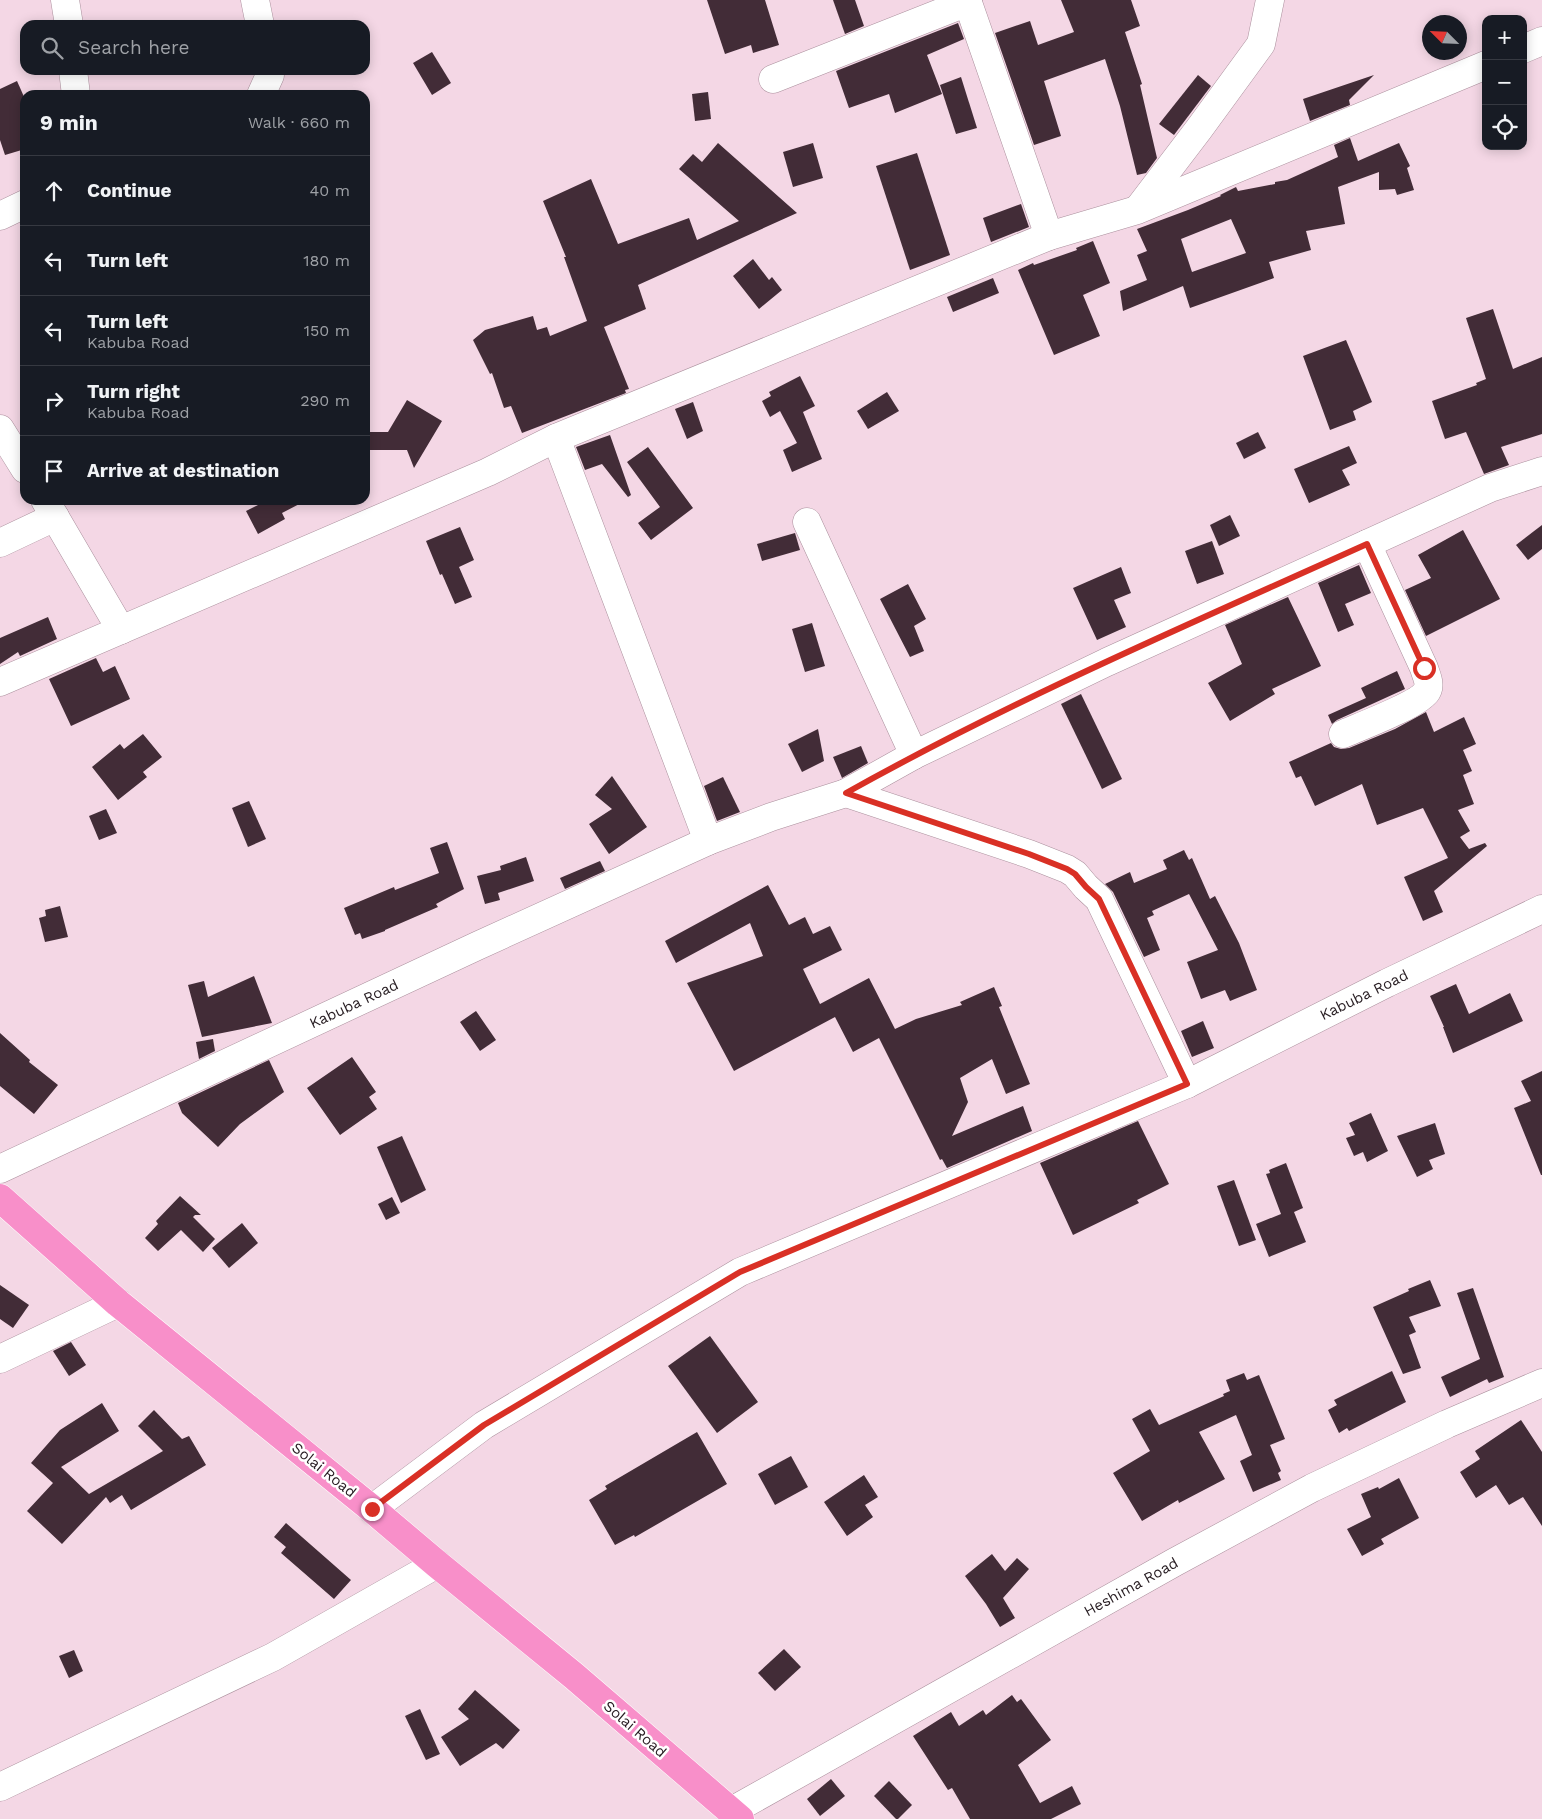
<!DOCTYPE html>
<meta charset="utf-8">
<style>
body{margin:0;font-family:"Work Sans",sans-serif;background:#242831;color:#f1f3f6}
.controls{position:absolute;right:15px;top:15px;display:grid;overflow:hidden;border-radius:10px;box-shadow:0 2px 12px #0003}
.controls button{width:45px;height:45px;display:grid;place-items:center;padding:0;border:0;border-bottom:1px solid #363941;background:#171b24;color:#f1f3f6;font:25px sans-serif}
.compass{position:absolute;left:1422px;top:15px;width:45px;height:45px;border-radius:50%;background:#171b24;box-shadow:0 2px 12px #0003;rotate:294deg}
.stop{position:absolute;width:15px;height:15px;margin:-11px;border:4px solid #d93025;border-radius:50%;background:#fff}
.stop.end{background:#d93025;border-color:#fff;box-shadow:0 1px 5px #0008}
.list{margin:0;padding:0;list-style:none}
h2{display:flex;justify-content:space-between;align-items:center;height:65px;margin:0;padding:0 20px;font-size:21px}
h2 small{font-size:16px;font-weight:400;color:#9ea1a6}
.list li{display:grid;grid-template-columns:32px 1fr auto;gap:15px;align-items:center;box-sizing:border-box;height:70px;padding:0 20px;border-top:1px solid #363941}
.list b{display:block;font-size:19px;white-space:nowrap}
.list p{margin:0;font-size:16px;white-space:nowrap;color:#9ea1a6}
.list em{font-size:16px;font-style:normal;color:#9ea1a6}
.icon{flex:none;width:28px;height:28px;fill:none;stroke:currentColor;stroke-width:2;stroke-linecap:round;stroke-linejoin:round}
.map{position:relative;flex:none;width:1542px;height:1819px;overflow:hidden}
.search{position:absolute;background:#171b24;box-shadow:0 2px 12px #0003;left:20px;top:20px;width:350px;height:55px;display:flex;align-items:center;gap:12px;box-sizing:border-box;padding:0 18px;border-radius:15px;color:#9ea1a6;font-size:19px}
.panel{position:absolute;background:#171b24;box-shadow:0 2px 12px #0003;left:20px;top:90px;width:350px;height:415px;border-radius:15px}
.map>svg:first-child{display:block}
.building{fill:#422c37;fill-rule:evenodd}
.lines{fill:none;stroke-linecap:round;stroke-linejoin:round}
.minor-casing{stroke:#ab909d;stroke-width:29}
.highway-casing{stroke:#fff;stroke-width:29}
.minor{stroke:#fff;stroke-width:28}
.highway{stroke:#f88fc9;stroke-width:28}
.route{stroke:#d93025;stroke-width:6}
.labels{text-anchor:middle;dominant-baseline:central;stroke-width:5;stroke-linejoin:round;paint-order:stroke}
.street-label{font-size:15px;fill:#2a2025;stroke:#fff}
</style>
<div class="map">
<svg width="1542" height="1819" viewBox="0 0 1542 1819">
<rect width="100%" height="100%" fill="#f4d7e5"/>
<g class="building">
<path d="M 707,0 L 765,0 L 779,45 L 753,53 L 751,45 L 725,54 Z"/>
<path d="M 833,0 L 855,0 L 864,26 L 845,34 Z"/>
<path d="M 1061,0 L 1131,0 L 1140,26 L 1125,32 L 1142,84 L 1140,85 L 1157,158 L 1146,173 L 1137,175 L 1120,106 L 1105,59 L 1044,81 L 1061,136 L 1034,145 L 995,33 L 1030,21 L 1038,45 L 1074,32 Z"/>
<path d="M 958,23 L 964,39 L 927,55 L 942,94 L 895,113 L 889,94 L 849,108 L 836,71 Z"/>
<path d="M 432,52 L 451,83 L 432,95 L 413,63 Z"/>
<path d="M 1198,75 L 1211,86 L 1174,135 L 1159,124 Z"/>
<path d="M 1374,75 L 1349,100 L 1350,105 L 1310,121 L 1303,99 Z"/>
<path d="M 961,77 L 977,128 L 956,134 L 940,85 Z"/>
<path d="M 17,81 L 25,99 L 25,149 L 5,155 L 0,140 L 0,89 Z"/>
<path d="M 708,92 L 711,119 L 695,121 L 692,94 Z"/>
<path d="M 1350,138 L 1358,161 L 1399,143 L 1410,166 L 1407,168 L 1414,190 L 1397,195 L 1395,189 L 1379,190 L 1379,172 L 1338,187 L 1345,224 L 1306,231 L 1311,250 L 1269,262 L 1274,278 L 1190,308 L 1183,286 L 1123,311 L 1120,291 L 1147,280 L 1137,255 L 1147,251 L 1137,229 L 1188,210 L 1221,196 L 1220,195 L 1236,187 L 1238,191 L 1275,184 L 1275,182 L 1287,180 L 1338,157 L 1334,145 ZM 1231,219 L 1246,253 L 1192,272 L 1181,239 Z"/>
<path d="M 718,143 L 797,213 L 638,285 L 646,309 L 604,327 L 629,389 L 625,390 L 626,393 L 522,433 L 511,406 L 504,408 L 492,373 L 490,374 L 473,340 L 485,330 L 533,316 L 537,330 L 547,327 L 550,336 L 587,321 L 564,257 L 566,257 L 543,201 L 591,179 L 618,244 L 689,218 L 697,240 L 739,221 L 679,169 L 693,154 L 702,162 Z"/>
<path d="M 813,143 L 823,178 L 793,187 L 783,152 Z"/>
<path d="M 917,153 L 950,255 L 910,270 L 876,166 Z"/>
<path d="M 1021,204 L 1029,227 L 991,242 L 983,218 Z"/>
<path d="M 1093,241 L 1110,283 L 1083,295 L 1100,336 L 1054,355 L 1018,270 L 1033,263 L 1034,265 L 1077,250 L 1076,248 Z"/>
<path d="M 753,259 L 769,280 L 772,277 L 782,290 L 759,309 L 733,276 Z"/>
<path d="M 993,278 L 999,293 L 953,312 L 947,297 Z"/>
<path d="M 1493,309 L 1513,369 L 1542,357 L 1542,434 L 1501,447 L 1509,465 L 1484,474 L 1466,432 L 1445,439 L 1432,401 L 1477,385 L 1476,383 L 1486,379 L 1466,318 Z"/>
<path d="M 1346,340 L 1372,402 L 1353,411 L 1356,420 L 1330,430 L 1303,356 Z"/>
<path d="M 800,376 L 815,406 L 803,412 L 822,459 L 792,472 L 783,450 L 797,443 L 780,411 L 770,417 L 762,401 L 771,396 L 769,392 Z"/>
<path d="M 887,392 L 899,411 L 868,429 L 857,411 Z"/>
<path d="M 407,400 L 442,421 L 414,468 L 407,450 L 365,450 L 365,432 L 388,432 Z"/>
<path d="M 693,402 L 703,431 L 687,439 L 675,409 Z"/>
<path d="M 1258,432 L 1266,448 L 1244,459 L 1236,443 Z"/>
<path d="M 610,435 L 631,495 L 628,497 L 602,464 L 585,470 L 576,447 Z"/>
<path d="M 1349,446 L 1357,463 L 1342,470 L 1350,485 L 1309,503 L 1294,469 Z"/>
<path d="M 648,447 L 693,508 L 651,540 L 638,523 L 660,507 L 627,462 Z"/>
<path d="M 268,500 L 307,500 L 282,513 L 285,519 L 258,534 L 246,511 Z"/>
<path d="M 1230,515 L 1240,536 L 1219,546 L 1210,525 Z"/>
<path d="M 1542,525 L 1542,549 L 1528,560 L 1516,545 Z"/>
<path d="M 460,527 L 474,560 L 459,567 L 472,597 L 455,604 L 442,574 L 440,575 L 426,541 Z"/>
<path d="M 1463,530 L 1500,599 L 1426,636 L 1405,590 L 1431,578 L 1418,555 Z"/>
<path d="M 795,533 L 800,550 L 762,561 L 757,544 Z"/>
<path d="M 1212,541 L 1224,574 L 1197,584 L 1185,551 Z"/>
<path d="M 1359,565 L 1371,593 L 1345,604 L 1354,625 L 1338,632 L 1318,583 Z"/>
<path d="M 1121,567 L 1131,593 L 1114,600 L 1126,627 L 1097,640 L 1073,588 Z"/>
<path d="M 908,584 L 926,619 L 914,626 L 924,651 L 910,657 L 880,599 Z"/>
<path d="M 1288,597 L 1321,666 L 1272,689 L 1275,694 L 1230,721 L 1208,683 L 1242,664 L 1225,625 Z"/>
<path d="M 48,617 L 57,639 L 20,656 L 18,652 L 0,664 L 0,638 Z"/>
<path d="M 812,623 L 825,666 L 805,672 L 792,629 Z"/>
<path d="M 96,658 L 103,672 L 115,666 L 130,699 L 71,726 L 49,679 Z"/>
<path d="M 1397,671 L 1405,689 L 1337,720 L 1332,724 L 1328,715 L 1366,698 L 1361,688 Z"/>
<path d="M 1081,694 L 1122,779 L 1102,789 L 1061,704 Z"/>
<path d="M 1426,712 L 1434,732 L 1464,717 L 1476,744 L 1463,750 L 1472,771 L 1463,775 L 1474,804 L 1458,810 L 1470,831 L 1460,837 L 1469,849 L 1485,843 L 1487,846 L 1434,891 L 1443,912 L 1423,921 L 1404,877 L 1448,858 L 1423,808 L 1377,825 L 1362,784 L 1315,806 L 1301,776 L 1296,778 L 1289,762 L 1331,743 L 1334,747 L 1341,749 L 1349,748 L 1395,729 Z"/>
<path d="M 818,729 L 824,761 L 802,772 L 788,744 Z"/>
<path d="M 143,734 L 162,757 L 143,772 L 147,777 L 118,800 L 92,767 L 120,744 L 124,749 Z"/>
<path d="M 861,746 L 868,763 L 842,778 L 833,757 Z"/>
<path d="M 612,776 L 647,827 L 609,854 L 589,824 L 612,809 L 595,795 Z"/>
<path d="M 723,777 L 740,812 L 717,821 L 704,786 Z"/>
<path d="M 249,801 L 266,839 L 248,847 L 232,808 Z"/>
<path d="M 106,809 L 117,833 L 99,840 L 89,816 Z"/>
<path d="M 447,842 L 464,889 L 436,904 L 438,907 L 385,930 L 385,931 L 362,939 L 360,933 L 355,935 L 344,908 L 394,887 L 395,890 L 439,873 L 430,848 Z"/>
<path d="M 1184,850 L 1189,860 L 1192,858 L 1210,899 L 1215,896 L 1239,943 L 1257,990 L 1230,1001 L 1225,990 L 1201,999 L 1187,962 L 1218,950 L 1189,894 L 1152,911 L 1154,915 L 1147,918 L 1160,950 L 1144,957 L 1113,892 L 1105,884 L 1130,872 L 1134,883 L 1167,869 L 1163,860 Z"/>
<path d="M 526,857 L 534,881 L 498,893 L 500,900 L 485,904 L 477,876 L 501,870 L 500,866 Z"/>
<path d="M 600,861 L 605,871 L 565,889 L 560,878 Z"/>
<path d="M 768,885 L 789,925 L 805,917 L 813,934 L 830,926 L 842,950 L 803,969 L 820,1004 L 869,978 L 895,1029 L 916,1019 L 962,1005 L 960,1002 L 994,987 L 1002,1006 L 999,1007 L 1030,1084 L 1006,1094 L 992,1059 L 960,1078 L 968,1102 L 952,1136 L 1023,1106 L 1032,1131 L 947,1168 L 942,1159 L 940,1160 L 879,1038 L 853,1052 L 835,1017 L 734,1071 L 687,983 L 763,956 L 750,923 L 676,963 L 665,941 Z"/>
<path d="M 60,906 L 68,937 L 45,942 L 39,918 L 46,916 L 45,910 Z"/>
<path d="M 254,976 L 272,1023 L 202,1037 L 188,985 L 204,981 L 208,997 Z"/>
<path d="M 1456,984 L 1469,1014 L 1510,993 L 1523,1021 L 1453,1053 L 1443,1027 L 1444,1027 L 1430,996 Z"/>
<path d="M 476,1011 L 496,1040 L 480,1051 L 460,1022 Z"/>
<path d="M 1203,1021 L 1214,1048 L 1192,1057 L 1181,1031 Z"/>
<path d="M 0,1033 L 30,1060 L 29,1062 L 58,1085 L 34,1114 L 0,1086 Z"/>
<path d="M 213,1039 L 215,1051 L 199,1059 L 196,1042 Z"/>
<path d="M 352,1057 L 376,1092 L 369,1097 L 377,1109 L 340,1135 L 307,1088 Z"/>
<path d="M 269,1060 L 284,1092 L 240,1124 L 218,1147 L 182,1113 L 178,1103 Z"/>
<path d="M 1542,1071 L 1542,1175 L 1541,1175 L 1514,1108 L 1531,1101 L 1521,1081 Z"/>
<path d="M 1371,1113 L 1388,1151 L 1367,1162 L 1363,1152 L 1354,1156 L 1346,1138 L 1355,1135 L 1349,1123 Z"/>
<path d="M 1138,1121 L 1169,1184 L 1137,1200 L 1139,1203 L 1073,1235 L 1040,1163 Z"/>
<path d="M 1435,1123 L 1445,1154 L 1429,1160 L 1433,1169 L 1417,1177 L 1397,1136 Z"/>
<path d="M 402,1136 L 426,1190 L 401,1203 L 377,1147 Z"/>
<path d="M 1286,1163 L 1303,1208 L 1294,1212 L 1306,1242 L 1269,1257 L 1256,1224 L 1281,1214 L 1266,1174 L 1270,1173 L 1269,1170 Z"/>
<path d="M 1234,1180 L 1256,1240 L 1239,1246 L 1217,1186 Z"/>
<path d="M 180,1196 L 201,1215 L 195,1215 L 193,1217 L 215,1239 L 203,1252 L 181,1230 L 158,1251 L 145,1238 L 158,1224 L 156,1221 Z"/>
<path d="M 392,1197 L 400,1213 L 386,1220 L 378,1204 Z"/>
<path d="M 242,1223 L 258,1243 L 229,1268 L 212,1248 Z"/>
<path d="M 1430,1280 L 1441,1306 L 1409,1317 L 1416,1332 L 1409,1335 L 1421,1368 L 1403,1374 L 1373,1307 L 1409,1291 L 1408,1289 Z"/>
<path d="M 0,1285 L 29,1305 L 13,1328 L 0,1319 Z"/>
<path d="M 1473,1288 L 1504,1377 L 1489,1383 L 1487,1379 L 1450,1397 L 1441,1377 L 1480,1359 L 1457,1293 Z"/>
<path d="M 710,1336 L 758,1402 L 717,1433 L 668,1366 Z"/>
<path d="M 71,1342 L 86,1365 L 69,1376 L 53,1351 Z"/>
<path d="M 1392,1371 L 1406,1402 L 1349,1431 L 1347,1428 L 1339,1433 L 1328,1410 L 1337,1405 L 1334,1400 Z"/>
<path d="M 1244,1373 L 1247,1380 L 1259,1375 L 1285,1439 L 1270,1445 L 1281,1471 L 1278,1473 L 1281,1480 L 1253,1492 L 1240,1461 L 1252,1455 L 1236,1415 L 1199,1432 L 1225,1479 L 1179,1503 L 1178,1500 L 1142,1521 L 1113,1473 L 1150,1451 L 1132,1419 L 1150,1409 L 1159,1425 L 1224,1396 L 1223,1394 L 1230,1391 L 1226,1380 Z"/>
<path d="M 102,1403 L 119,1431 L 61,1467 L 89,1494 L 163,1451 L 138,1426 L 154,1410 L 182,1439 L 189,1436 L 206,1465 L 131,1510 L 122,1495 L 110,1503 L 106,1497 L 62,1544 L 27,1511 L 53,1483 L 31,1463 L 60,1430 Z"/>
<path d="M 1521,1420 L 1542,1452 L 1542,1526 L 1523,1497 L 1509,1505 L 1496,1485 L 1476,1498 L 1460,1472 L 1480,1459 L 1475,1451 Z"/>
<path d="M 697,1432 L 727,1484 L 635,1537 L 634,1535 L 615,1545 L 589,1500 L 607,1489 L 605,1486 Z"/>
<path d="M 791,1456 L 808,1487 L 775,1505 L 758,1474 Z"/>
<path d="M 864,1475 L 878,1497 L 865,1505 L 873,1517 L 847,1536 L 824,1502 Z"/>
<path d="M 1399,1478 L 1419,1518 L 1381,1539 L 1384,1544 L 1362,1556 L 1347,1529 L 1371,1517 L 1361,1494 L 1378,1487 L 1379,1489 Z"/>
<path d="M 286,1523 L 351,1580 L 334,1599 L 281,1553 L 286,1547 L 274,1537 Z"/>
<path d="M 992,1554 L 1005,1571 L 1017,1558 L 1029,1569 L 1003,1598 L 1015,1618 L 1000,1627 L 986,1604 L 965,1576 Z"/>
<path d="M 784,1649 L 801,1667 L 775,1691 L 758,1673 Z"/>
<path d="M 74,1650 L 83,1671 L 69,1678 L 59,1656 Z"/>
<path d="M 475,1690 L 520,1730 L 503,1749 L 496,1743 L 460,1766 L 441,1737 L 469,1719 L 458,1709 Z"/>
<path d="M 1012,1695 L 1017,1702 L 1021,1699 L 1051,1740 L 1018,1765 L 1040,1803 L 1072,1786 L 1081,1804 L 1051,1819 L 970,1819 L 952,1788 L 948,1790 L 913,1736 L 951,1712 L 959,1726 L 983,1710 L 986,1715 Z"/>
<path d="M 420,1709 L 440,1754 L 426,1760 L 405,1716 Z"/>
<path d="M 831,1779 L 845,1796 L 820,1816 L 807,1799 Z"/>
<path d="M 889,1781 L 912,1805 L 898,1819 L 896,1819 L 874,1796 Z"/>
</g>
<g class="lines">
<defs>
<g id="minor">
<path d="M 65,0 L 69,25"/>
<path d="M 255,0 L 260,25"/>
<path d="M 967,0 L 1049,236"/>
<path d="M 1523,49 L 1542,41"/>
<path d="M 73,70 L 76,95"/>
<path d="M 773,79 L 968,2"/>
<path d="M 261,95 L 270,75 L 270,70"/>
<path d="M 1138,209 L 1199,129 L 1261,44 L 1270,0"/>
<path d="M 0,216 L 25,204"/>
<path d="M 0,429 L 25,469"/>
<path d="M 556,438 L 708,841"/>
<path d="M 45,500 L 121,630"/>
<path d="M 807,522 L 914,755"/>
<path d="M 0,543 L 55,517"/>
<path d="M 0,682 L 488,472 L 556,438 L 1049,236 L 1137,210 L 1486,65"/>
<path d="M 1343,734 C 1359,727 1420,704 1427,691 C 1431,684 1426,675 1424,668 L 1367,544"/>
<path d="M 846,793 L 1029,854 L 1067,869 L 1075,874 L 1086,887 L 1099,899 L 1187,1084"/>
<path d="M 0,1169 L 477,946 L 708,841 L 771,817 L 846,793 L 914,755 L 1107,662 L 1490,488 L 1542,471"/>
<path d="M 0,1359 L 118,1303"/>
<path d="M 372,1509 L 484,1425 L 740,1272 L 1187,1084 L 1387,983 L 1542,909"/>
<path d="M 0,1787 L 273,1657 L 437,1564"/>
<path d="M 730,1812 L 1175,1562 L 1312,1488 L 1447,1424 L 1542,1383"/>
</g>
<path id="highway" d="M 0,1198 L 118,1303 L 372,1509 L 437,1564 L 574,1676 L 740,1819"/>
</defs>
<use href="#minor" class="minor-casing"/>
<use href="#highway" class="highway-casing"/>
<use href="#minor" class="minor"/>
<use href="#highway" class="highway"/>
</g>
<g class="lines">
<path class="route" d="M 372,1509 L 484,1425 L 740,1272 L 1187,1084 L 1099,899 L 1086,887 L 1075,874 L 1067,869 L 1029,854 L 846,793 C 1014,699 1192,623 1367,544 L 1424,668"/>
</g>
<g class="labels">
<g class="street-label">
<text transform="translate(1364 995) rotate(-26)">Kabuba Road</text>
<text transform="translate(354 1004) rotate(-25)">Kabuba Road</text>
<text transform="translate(324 1470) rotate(39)">Solai Road</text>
<text transform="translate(1131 1587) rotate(-29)">Heshima Road</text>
<text transform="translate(635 1729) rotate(41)">Solai Road</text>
</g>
</g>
</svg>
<div class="controls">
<button>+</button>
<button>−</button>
<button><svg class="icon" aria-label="locate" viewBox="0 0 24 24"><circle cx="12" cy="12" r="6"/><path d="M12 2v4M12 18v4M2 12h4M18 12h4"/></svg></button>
</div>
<svg class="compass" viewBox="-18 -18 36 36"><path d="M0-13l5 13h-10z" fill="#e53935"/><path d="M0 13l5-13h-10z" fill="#9ea1a6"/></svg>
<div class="stop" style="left:1424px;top:668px"></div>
<div class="stop end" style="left:372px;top:1509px"></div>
<div class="search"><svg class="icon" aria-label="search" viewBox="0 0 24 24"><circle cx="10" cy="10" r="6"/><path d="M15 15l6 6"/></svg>Search here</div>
<section class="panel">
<h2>9 min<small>Walk · 660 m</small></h2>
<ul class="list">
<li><svg class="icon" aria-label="ahead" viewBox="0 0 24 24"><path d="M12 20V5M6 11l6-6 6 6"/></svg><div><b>Continue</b></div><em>40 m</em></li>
<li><svg class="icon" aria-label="left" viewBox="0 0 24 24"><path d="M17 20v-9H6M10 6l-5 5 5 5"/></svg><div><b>Turn left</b></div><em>180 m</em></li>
<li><svg class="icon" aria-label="left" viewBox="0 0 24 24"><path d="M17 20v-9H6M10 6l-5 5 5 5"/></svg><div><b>Turn left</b><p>Kabuba Road</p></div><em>150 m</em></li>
<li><svg class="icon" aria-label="right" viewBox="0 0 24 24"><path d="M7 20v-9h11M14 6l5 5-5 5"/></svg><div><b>Turn right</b><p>Kabuba Road</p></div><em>290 m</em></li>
<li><svg class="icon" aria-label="arrive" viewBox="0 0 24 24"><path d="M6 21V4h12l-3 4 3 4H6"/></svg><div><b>Arrive at destination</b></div></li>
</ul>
</section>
</div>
